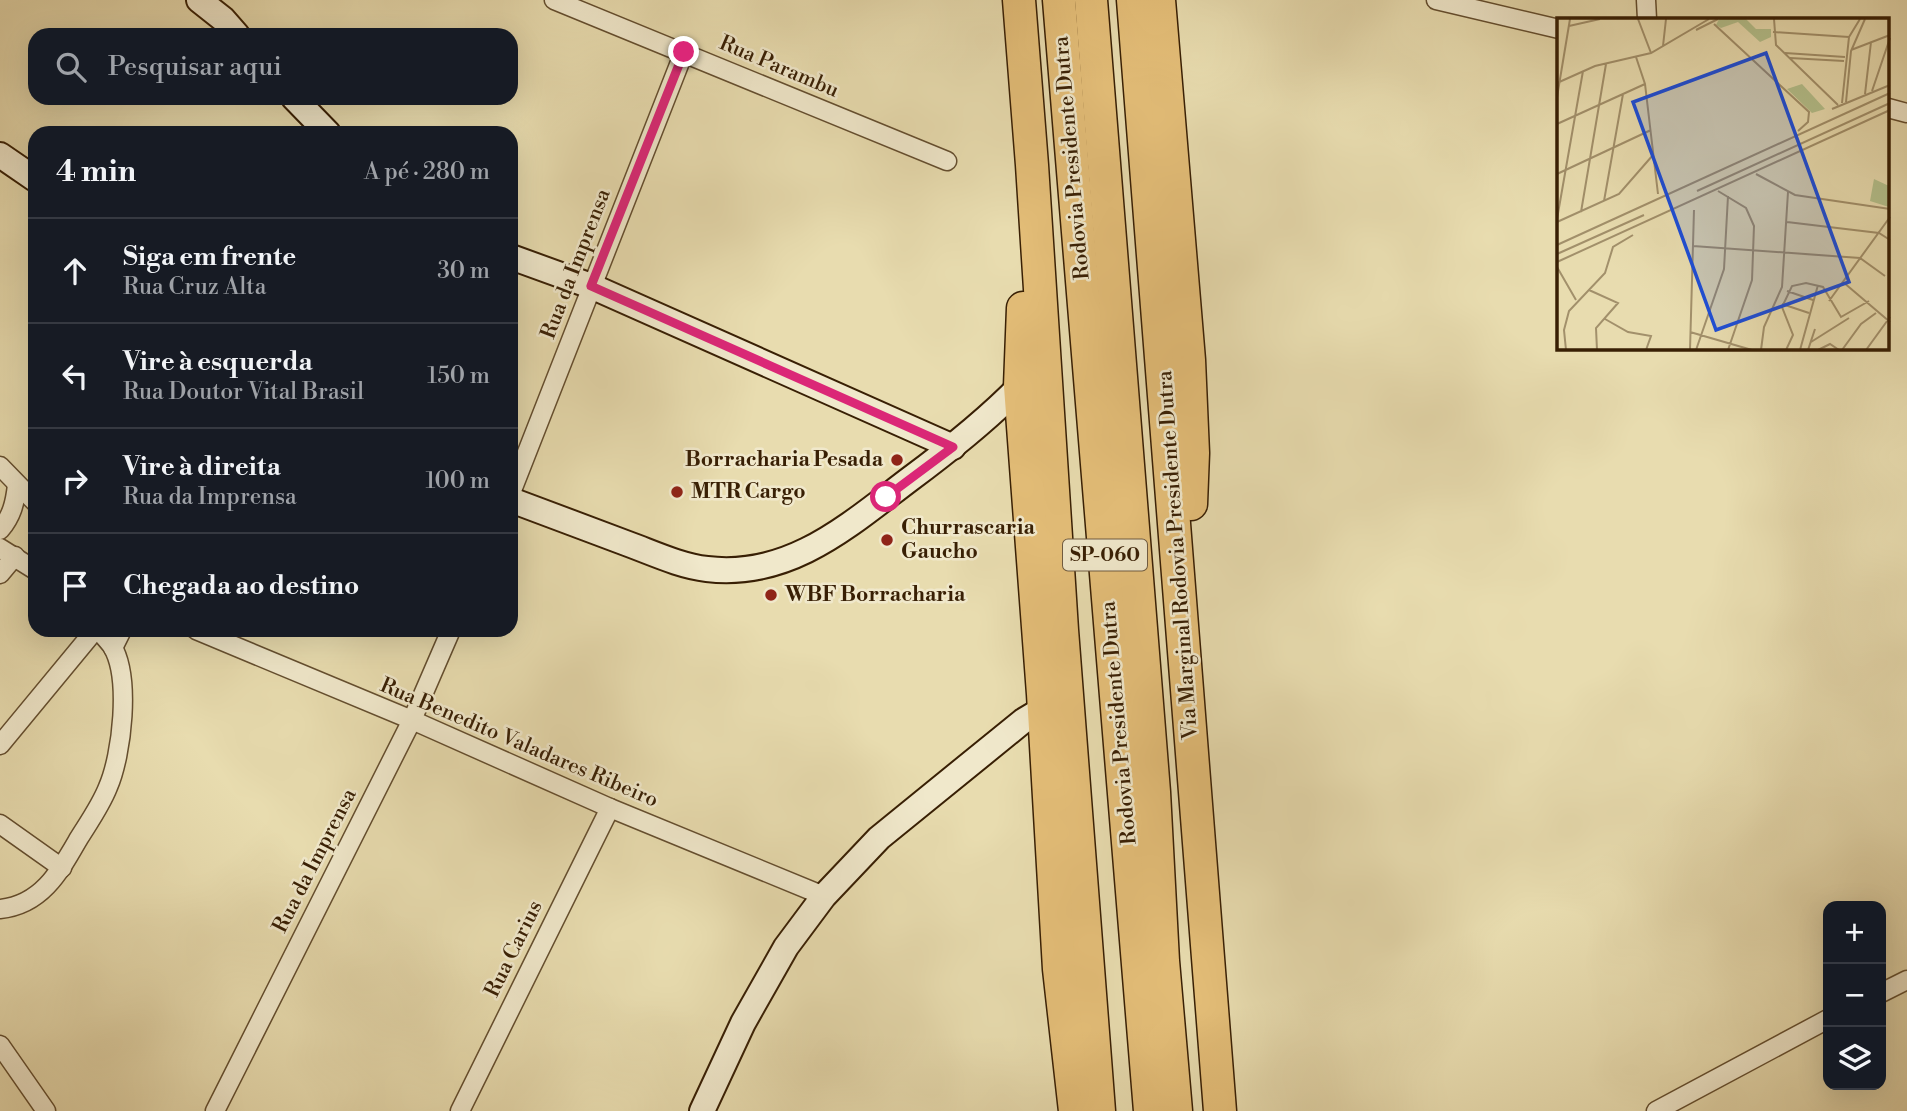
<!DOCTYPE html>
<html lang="pt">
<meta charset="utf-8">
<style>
body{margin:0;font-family:"Libre Bodoni",serif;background:#242831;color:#f1f3f6}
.controls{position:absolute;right:21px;bottom:21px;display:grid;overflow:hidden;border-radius:14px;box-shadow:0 7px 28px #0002}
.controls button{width:63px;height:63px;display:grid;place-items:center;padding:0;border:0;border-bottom:2px solid #363941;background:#171b24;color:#f1f3f6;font:35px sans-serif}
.stop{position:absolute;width:21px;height:21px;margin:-16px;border:5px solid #db2777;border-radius:50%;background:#fff}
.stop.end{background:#db2777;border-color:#fff;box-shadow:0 2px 7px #0008}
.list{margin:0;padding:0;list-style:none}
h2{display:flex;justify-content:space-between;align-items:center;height:91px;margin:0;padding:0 28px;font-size:30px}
h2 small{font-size:23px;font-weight:400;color:#9ea1a6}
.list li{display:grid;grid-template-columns:46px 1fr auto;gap:21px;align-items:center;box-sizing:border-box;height:105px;padding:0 28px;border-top:2px solid #363941}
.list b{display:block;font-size:26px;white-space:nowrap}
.list p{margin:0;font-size:23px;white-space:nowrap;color:#9ea1a6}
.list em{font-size:23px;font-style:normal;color:#9ea1a6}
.icon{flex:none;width:38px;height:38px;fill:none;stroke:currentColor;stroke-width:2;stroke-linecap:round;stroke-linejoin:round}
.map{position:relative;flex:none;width:1907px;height:1111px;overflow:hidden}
.search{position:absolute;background:#171b24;box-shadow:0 7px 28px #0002;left:28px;top:28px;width:490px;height:77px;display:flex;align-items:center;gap:18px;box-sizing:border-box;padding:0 24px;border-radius:21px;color:#9ea1a6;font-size:26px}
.panel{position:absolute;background:#171b24;box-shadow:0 7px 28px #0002;left:28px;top:126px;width:490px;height:511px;border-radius:21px}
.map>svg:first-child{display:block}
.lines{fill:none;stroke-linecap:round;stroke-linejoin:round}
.street-casing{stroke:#644e2f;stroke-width:21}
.secondary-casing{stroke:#381f04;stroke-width:28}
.highway-casing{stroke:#381f04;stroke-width:35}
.street{stroke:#f0e8cb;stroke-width:18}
.secondary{stroke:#f0e8cb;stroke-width:24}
.highway{stroke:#e4be78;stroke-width:32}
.route{stroke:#db2777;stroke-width:9}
.poi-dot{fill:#8f2418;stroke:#f0e8cb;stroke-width:2.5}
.labels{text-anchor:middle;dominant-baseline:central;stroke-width:5;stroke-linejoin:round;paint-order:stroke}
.shield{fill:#f0e8cb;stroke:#6f5b40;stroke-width:2}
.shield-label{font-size:19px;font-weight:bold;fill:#381f04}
.street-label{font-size:21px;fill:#381f04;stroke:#f0e8cb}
.poi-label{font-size:21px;font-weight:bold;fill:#381f04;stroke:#f0e8cb;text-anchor:start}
.inset-road{fill:none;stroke:#a2906b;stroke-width:2}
.view{fill:#1d4ed8;fill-opacity:0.15;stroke:#1d4ed8;stroke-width:3.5}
.inset-edge{fill:none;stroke:#381f04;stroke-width:3.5}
</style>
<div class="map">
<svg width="1907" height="1111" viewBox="0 0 1907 1111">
<rect width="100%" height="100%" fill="#e8dcaf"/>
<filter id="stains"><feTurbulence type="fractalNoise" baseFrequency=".00286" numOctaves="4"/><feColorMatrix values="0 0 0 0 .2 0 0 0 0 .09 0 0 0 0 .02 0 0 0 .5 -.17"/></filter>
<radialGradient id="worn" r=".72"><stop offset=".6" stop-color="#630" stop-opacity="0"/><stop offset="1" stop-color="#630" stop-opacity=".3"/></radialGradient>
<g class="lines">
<defs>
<g id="street">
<path d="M 554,0 L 947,161"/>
<path d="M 1436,0 L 1559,29"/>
<path d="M 1646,0 L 1647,19"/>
<path d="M 1888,108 L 1907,113"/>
<path d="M 0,466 L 35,502"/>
<path d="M 511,493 L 684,52"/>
<path d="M 0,530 C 12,516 15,503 17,485"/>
<path d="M 0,548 L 35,570"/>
<path d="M 0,574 L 15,556"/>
<path d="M 196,630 L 412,720 L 610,808 L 824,896"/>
<path d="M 113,648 L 122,630"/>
<path d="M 0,745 L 95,630"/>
<path d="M 0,824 L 62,868"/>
<path d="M 0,909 C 42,905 60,871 79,838 C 89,822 101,805 108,787 C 122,755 131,677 112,646 C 108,641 103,635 98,630"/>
<path d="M 1881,993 L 1907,980"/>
<path d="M 0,1045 L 46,1111"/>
<path d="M 215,1111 L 412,720 L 451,630"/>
<path d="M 460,1111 L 610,808"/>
<path d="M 1656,1111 L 1828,1019"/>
</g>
<g id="secondary">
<path d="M 199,0 L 223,19 L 237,35"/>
<path d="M 294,98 L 328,133"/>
<path d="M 0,155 L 35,179"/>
<path d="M 511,257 L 591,286 L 953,447"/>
<path d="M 511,500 C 551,515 591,530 631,545 C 655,554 681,566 707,569 C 790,579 849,525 910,479 C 949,450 986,421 1020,386"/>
<path d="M 702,1111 L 743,1023 L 786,947 L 824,896 L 879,838 L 1023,721 L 1043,709"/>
</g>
<g id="highway">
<path d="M 1019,0 L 1032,165 L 1062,630 L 1099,1111"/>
<path d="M 1059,0 L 1150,1111"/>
<path d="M 1091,0 L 1154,792 L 1163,961 L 1176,1111"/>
<path d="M 1133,0 L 1220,1111"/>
<path d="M 1159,0 L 1189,360 L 1193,453 L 1191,504"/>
<path d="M 1023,308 L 1020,386 L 1043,694 L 1059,969 L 1075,1111"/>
</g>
</defs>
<use href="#street" class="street-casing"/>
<use href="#secondary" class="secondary-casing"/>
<use href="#highway" class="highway-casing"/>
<use href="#street" class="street"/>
<use href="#secondary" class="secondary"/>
<use href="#highway" class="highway"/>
</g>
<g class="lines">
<path class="route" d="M 684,52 L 591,286 L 953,447 L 886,497"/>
</g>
<g class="poi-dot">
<circle cx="897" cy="460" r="7"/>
<circle cx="677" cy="492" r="7"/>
<circle cx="887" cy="540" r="7"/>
<circle cx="771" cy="595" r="7"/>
</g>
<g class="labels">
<rect class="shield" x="1063" y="539.5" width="84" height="31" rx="5"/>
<g class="shield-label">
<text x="1105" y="555">SP-060</text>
</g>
<g class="street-label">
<text transform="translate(779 67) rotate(23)">Rua Parambu</text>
<text transform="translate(1072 158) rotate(-95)">Rodovia Presidente Dutra</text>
<text transform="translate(576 264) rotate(-69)">Rua da Imprensa</text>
<text transform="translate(1178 555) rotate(-94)">Via Marginal Rodovia Presidente Dutra</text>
<text transform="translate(1119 723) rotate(-95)">Rodovia Presidente Dutra</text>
<text transform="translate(519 743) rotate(23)">Rua Benedito Valadares Ribeiro</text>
<text transform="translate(315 861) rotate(-63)">Rua da Imprensa</text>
<text transform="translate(514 949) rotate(-64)">Rua Carius</text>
</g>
<g class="poi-label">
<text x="883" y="460" text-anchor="end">Borracharia Pesada</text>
<text x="691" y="492">MTR Cargo</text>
<text x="901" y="528">Churrascaria<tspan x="901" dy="24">Gaucho</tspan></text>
<text x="785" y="595">WBF Borracharia</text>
</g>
</g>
<g transform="translate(1557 18)">
<rect width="332" height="332" fill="#e8dcaf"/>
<path d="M 162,1 L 189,1 L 199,11 L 214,11 L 214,19 L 203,24 L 181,4 L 164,10 L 159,7 ZM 245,66 L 268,91 L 255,95 L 230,71 ZM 317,161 L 332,168 L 332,189 L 313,183 Z" fill="#b4c08c"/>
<path class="inset-road" d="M 81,1 L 94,35M 217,1 L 219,27 L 281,87M 157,6 L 252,94 L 251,104 L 241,113M 12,8 L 43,1M 139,12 L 161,1M 216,14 L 292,19M 106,28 L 109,1M 294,32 L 333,17M 228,35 L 288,39M 79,39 L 88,66 L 101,176M 233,40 L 287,43M 0,65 L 38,48 L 94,35 L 152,1M 315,73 L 333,20M 308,76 L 314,24M 0,79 L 13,1M 289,84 L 294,33 L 308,1M 285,85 L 292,19 L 303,1M 275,91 L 333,67M 0,106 L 88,66M 0,156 L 94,112M 199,156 L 238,177 L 333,191M 140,173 L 333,85M 161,173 L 189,190 L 197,208 L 195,262 L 171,332M 47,183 L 66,76M 24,194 L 49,46M 0,201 L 26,53M 0,204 L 62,176 L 96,137M 230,204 L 322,215 L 333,222M 0,227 L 333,75M 136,228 L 303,240 L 328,258M 0,236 L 87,197M 0,244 L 333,92M 0,249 L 19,282M 286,264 L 333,304M 32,272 L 61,285 L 39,310 L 40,332M 230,273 L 256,282M 272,283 L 333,199M 225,286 L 252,295M 48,301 L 71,314 L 94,318 L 89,332M 133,314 L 195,332M 254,324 L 292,300M 9,332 L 7,312 L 12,293 L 48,255 L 56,229 L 76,217M 133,332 L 137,192M 139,332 L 167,251 L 171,178M 204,332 L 207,309 L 225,269 L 231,174M 229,332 L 236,317 L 225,289 L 235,268 L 249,265 L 266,269 L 284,299 L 312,283M 243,332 L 261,267M 251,332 L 258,311M 261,332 L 273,326 L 282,332M 285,332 L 304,306 L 319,295M 309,332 L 333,299"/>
<path class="view" d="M 209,35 L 292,264 L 159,312 L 76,84 Z"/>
<rect width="332" height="332" class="inset-edge"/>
</g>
<rect width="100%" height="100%" filter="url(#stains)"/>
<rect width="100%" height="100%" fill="url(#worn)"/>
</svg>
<div class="controls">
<button>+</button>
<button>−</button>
<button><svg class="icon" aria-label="layers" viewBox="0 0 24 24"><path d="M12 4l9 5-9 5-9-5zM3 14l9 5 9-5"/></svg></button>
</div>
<div class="stop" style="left:886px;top:497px"></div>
<div class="stop end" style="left:684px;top:52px"></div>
<div class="search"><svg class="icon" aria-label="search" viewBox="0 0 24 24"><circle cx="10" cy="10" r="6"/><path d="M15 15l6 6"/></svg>Pesquisar aqui</div>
<section class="panel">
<h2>4 min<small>A pé · 280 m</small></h2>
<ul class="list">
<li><svg class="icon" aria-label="ahead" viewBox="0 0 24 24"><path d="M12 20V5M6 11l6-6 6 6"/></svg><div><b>Siga em frente</b><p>Rua Cruz Alta</p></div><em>30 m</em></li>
<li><svg class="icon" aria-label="left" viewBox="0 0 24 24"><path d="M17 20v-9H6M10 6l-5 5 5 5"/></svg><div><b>Vire à esquerda</b><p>Rua Doutor Vital Brasil</p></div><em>150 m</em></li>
<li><svg class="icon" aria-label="right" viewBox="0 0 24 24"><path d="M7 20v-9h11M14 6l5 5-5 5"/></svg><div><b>Vire à direita</b><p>Rua da Imprensa</p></div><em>100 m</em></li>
<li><svg class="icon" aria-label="arrive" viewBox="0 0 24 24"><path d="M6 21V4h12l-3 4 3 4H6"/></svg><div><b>Chegada ao destino</b></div></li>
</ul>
</section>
</div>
